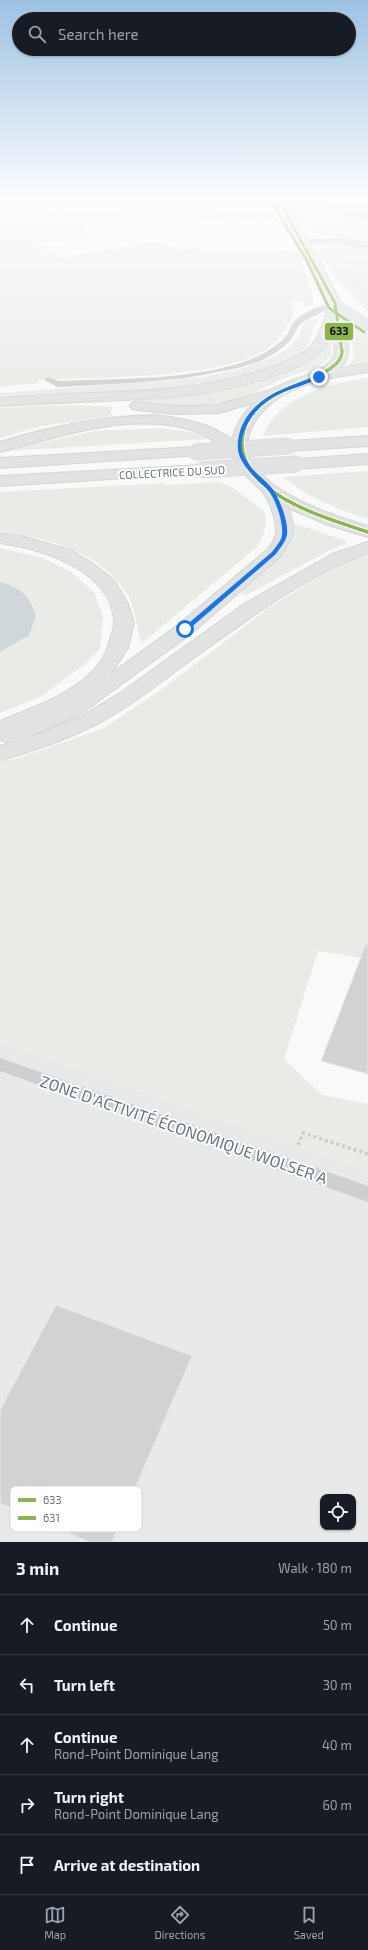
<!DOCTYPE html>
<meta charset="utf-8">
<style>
body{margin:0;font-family:"Exo 2",sans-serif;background:#20242c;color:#f1f3f6}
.controls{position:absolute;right:12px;bottom:12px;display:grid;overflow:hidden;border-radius:8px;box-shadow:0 1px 3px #0004}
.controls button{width:36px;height:36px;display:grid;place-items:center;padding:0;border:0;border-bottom:1px solid #363941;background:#171b24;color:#f1f3f6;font:20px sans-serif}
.stop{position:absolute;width:12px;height:12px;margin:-9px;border:3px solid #1a73e8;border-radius:50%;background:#fff}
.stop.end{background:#1a73e8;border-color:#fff;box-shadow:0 1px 4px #0008}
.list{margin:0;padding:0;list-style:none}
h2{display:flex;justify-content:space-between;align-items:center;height:52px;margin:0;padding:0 16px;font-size:17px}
h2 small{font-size:13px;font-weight:400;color:#9ea1a6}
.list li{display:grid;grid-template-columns:26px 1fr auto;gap:12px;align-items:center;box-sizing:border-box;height:60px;padding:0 16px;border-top:1px solid #363941}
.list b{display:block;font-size:15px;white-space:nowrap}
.list p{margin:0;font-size:13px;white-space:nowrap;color:#9ea1a6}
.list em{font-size:13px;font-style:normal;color:#9ea1a6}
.icon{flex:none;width:22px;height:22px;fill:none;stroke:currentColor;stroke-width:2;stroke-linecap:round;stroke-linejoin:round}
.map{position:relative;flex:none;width:368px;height:1542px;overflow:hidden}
.search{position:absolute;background:#171b24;box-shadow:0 1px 3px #0004;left:12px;right:12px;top:12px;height:44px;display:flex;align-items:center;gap:10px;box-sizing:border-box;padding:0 14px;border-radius:22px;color:#9ea1a6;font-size:15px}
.sheet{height:352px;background:#171b24}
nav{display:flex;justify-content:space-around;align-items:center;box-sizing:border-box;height:56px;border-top:1px solid #363941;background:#171b24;font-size:11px;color:#9ea1a6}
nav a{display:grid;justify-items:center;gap:2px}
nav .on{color:#99a4ac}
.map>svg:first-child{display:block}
.built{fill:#e8e9e9;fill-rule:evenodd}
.green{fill:#e8ebe6}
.water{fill:#ced6d9}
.building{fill:#d0d2d3;stroke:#e8e8e8}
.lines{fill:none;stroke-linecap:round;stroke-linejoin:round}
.primary-casing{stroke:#d5d6d7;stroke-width:2}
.highway-casing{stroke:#d5d6d6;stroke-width:2}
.path-far1{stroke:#cbcccd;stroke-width:1.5;stroke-dasharray:1 1;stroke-linecap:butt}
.path{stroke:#cbcccd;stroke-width:3.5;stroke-dasharray:3 3;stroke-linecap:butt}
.lane{fill:#cecfd0;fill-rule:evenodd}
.street{fill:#cecfd0;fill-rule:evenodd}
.primary{fill:#e1e2e2;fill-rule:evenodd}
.highway{fill:#e1e2e2;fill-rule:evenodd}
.highway-bridge-casing{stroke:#d5d6d6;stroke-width:17;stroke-linecap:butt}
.highway-bridge{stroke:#e1e2e2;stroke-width:16}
.bus-1-far1-casing{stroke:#fff;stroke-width:4.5}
.bus-1-casing{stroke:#fff;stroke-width:5.5}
.bus-2-casing{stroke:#fff;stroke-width:4.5}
.bus-1-far1{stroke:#8db54e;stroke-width:3}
.bus-1{stroke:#8db54e;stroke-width:3.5}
.bus-2{stroke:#8db54e;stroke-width:3}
.route{fill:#1a73e8}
.labels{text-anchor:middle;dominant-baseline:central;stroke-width:4;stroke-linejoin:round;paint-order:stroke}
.far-street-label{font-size:11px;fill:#657683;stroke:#fff}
.near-street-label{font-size:16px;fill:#657683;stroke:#fff}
.key{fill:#fff;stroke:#d1d6da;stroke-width:1}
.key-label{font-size:11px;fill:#657683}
.line-badge{stroke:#fff;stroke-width:1.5}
.pale-badge-label{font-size:11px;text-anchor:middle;font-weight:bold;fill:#111}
</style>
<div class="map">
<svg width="368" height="1542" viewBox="0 0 368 1542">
<rect width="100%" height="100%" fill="#f9f9f9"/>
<g class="built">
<path d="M 368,256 L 368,284 L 343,258 Z"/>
<path d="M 0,1042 L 368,1171 L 368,1542 L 0,1542 ZM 323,1497 L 353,1497 L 353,1527 L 323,1527 Z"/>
</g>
<g class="green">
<path d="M 0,197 L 47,197 L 50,214 L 128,212 L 130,214 L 80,218 L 87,237 L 37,244 L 60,257 L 155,242 C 178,250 212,251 237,251 C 257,251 278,248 298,252 L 313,296 L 313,305 L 305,306 L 302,301 L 291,302 L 294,313 C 287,325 282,337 271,346 C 229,380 93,377 37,380 L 38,383 L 0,387 Z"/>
<path d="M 287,197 L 368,197 L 368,243 L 309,232 Z"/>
<path d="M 261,209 L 274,215 L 270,223 L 235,222 L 237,218 L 201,220 L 201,217 Z"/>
<path d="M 335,244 L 346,244 L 368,250 L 368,256 L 344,258 L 368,284 L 368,312 L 330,270 L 319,251 L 319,249 L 328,248 L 326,245 Z"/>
<path d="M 318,318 L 318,323 L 314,324 C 313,331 312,338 308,344 C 301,354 286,360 275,365 C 189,402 91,388 0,396 L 0,393 L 174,380 L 204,377 L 236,370 L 264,361 L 286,350 L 298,338 L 305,322 Z"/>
<path d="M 350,321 L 353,322 L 368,333 L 368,364 L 348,366 L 354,356 L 349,322 Z"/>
<path d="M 330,336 L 332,354 C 322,369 305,370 290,376 C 271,383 255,394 236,400 C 203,411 167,404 133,400 C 188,395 280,389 322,349 C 325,346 328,341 330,336 Z"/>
<path d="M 368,378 L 368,427 L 263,436 C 279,396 329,383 368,378 Z"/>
<path d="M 72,405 L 114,407 L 110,410 L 113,416 L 41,426 L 0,438 L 0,408 L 28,406 Z"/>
<path d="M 160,428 L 197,433 L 208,439 L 6,451 L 94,431 Z"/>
<path d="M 368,471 L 368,519 C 337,509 309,498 283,477 Z"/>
<path d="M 219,482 L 230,486 L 264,511 C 269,524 263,536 257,547 L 141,644 C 137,628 135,611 129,597 C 127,592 122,588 120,584 C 91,548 43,538 0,531 L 0,492 L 166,483 L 166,485 Z"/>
<path d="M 296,524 L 346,541 L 347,543 L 330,550 L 246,595 L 240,593 L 283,554 L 293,538 L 294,525 Z"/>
<path d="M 0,548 L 43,558 L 71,572 L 94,592 L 103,617 L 100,649 L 84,665 L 40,697 L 0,713 Z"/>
<path d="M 368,554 L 368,959 L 318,951 L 284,1059 L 322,1095 L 368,1104 L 368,1171 L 0,1042 L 0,761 L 19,758 L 104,728 L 161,690 L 270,607 L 315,579 L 352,560 Z"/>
</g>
<g class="water">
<path d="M 315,197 L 368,197 L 368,220 L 341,216 L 343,213 C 336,206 326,214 315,197 Z"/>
<path d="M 0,582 C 22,589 28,594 36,616 L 29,635 L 0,652 Z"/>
</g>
<g class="building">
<path d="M 366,944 L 368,945 L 368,1074 L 321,1061 Z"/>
<path d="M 56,1305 L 192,1356 L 112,1542 L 89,1542 L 0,1503 L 0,1410 Z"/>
</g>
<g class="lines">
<defs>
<g id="primary">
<path d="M 272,197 L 283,197 L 319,258 L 340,302 L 368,320 L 368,330 L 363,329 L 343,315 C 345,331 355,357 340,368 L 368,364 L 368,372 C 326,378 271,386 251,429 C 245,442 247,455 255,466 C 275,496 334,516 368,526 L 368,537 L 328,525 L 288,508 C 298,530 293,538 280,557 L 192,633 L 86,710 L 54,726 L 18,741 L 10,742 L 2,741 L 0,737 L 2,731 L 40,718 L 72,702 L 178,625 L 268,549 C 271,544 275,540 276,534 C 278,523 269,499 262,491 C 247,477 227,461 232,439 C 239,410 264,391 290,381 C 306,375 327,371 335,354 L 329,304 L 307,258 Z"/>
<path d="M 368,542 L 368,553 C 300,578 236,628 177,670 C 152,689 127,708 99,723 C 68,739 34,751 0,760 L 0,746 L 42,733 L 85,714 L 123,691 L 244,604 L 332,554 Z"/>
</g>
<g id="highway">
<path d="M 335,300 L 340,301 L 341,304 C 336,321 332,340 319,353 C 307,364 291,370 276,375 C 187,407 92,398 0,406 L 0,398 C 89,389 182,399 268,368 C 283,363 299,357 311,346 C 321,335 324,317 329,304 L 330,301 Z"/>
<path d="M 283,386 L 288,387 L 290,390 L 288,393 L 219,413 L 175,414 L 137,410 L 132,409 L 130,406 L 132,403 L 137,402 L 175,406 L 218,405 Z"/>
<path d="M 155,415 C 183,418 209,423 233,440 C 238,443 243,447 247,452 L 245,455 C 230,459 218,442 205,436 C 198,431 188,429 180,427 C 119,415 58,437 0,452 L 0,442 C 51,426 102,416 155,415 Z"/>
<path d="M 368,436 L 368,446 L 289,451 L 283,449 L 281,446 L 283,443 L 289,441 Z"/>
<path d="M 195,447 L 201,449 L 203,452 L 201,455 L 0,468 L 0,458 Z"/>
<path d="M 368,454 L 368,464 L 297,469 L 291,467 L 289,464 L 291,461 L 297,459 Z"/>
<path d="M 201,465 L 207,467 L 209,470 L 207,473 L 0,486 L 0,476 Z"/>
<path d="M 0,533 L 21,536 L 71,550 L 92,563 L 114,580 L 127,602 L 134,622 L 128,648 L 106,681 L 69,707 L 0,734 L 0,721 C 31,708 66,697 91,673 C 101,664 108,649 111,636 C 112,632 115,626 114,621 C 111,570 42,549 0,543 Z"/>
</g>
</defs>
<use href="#primary" class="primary-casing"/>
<use href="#highway" class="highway-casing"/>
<path class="path-far1" d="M 346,273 L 358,284 L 368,297"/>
<path class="path" d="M 298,1145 L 303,1133 L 368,1154"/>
<g class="lane">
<path d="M 332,302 L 339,304 L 306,320 L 300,324 L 290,341 L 278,351 L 261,361 L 238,368 L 186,378 L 133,383 L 58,387 L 44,380 L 48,377 L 59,381 C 117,378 206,381 258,356 C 268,351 280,344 287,335 C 290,329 292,323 297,319 C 306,310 320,307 332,302 Z"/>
<path d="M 0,1058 L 368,1186 L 368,1202 L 0,1071 Z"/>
</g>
<path class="street" d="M 339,238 L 368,242 L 368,250 L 339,244 L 304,245 L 298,242 L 304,239 Z"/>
<use href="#primary" class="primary"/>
<use href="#highway" class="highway"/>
<defs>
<g id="highway-bridge">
<path d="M 195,452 L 289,446"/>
<path d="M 201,470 L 297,464"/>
</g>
</defs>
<use href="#highway-bridge" class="highway-bridge-casing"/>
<use href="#highway-bridge" class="highway-bridge"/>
<defs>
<path id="bus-1-far1" d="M 277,197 L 335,303 L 342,352"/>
<path id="bus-1" d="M 342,351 C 342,358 337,364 331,368 C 309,384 280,387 259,406 C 249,415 243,427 242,440 C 239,494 328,519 368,532"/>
<path id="bus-2" d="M 271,201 L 307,261 L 329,308 L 364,332"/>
</defs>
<use href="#bus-1-far1" class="bus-1-far1-casing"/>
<use href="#bus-1" class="bus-1-casing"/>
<use href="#bus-2" class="bus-2-casing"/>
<use href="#bus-1-far1" class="bus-1-far1"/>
<use href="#bus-1" class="bus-1"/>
<use href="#bus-2" class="bus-2"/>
</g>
<linearGradient id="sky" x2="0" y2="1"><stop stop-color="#9dc2e2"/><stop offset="0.48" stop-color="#fcfcfc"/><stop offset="1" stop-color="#fcfcfc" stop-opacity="0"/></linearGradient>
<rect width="368" height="413" fill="url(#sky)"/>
<path class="route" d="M 318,376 L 321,377 C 304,387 282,389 266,402 C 250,415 233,440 246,460 C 253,472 263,478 271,487 C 279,496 291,527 286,538 C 284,544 279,549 276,554 L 187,631 L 183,631 L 183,628 L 272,552 C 275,548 279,543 281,539 C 286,527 275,496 266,488 C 257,479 248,472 242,461 C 237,453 237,444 239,435 C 248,398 286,387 318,376 Z"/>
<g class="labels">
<g class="far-street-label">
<text transform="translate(172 472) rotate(-3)">COLLECTRICE DU SUD</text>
</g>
<g class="near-street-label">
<text transform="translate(184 1129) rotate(19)">ZONE D'ACTIVITÉ ÉCONOMIQUE WOLSER A</text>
</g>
</g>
<rect x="10" y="1486" width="132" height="46" rx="6" class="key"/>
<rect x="18" y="1498" width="18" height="4" fill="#8db54e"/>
<rect x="18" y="1516" width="18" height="4" fill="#8db54e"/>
<g class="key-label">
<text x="43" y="1504">633</text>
<text x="43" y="1522">631</text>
</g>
<rect class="line-badge" x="324" y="322" width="30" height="19" rx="4" fill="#8db54e"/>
<g class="pale-badge-label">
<text x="339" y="335">633</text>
</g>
</svg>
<div class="controls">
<button><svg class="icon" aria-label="locate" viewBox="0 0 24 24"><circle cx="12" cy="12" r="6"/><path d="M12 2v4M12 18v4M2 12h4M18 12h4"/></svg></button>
</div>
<div class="stop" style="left:185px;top:629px"></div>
<div class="stop end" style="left:319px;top:377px"></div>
<div class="search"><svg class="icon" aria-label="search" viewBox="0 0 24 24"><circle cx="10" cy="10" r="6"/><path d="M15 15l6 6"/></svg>Search here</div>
</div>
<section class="sheet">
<h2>3 min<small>Walk · 180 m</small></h2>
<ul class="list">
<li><svg class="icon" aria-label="ahead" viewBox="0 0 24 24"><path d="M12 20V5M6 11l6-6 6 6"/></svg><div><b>Continue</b></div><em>50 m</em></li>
<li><svg class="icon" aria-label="left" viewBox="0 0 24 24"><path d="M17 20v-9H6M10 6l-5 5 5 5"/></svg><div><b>Turn left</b></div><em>30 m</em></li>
<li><svg class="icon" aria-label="ahead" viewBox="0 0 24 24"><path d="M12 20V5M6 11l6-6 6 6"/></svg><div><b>Continue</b><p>Rond-Point Dominique Lang</p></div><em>40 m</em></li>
<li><svg class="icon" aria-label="right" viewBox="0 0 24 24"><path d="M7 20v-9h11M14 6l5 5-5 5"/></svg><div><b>Turn right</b><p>Rond-Point Dominique Lang</p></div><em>60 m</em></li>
<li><svg class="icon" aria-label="arrive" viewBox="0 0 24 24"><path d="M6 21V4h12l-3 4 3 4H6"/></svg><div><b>Arrive at destination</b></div></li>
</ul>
</section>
<nav>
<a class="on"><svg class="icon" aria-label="map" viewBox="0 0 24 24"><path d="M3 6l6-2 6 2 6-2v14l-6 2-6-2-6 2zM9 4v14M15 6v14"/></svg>Map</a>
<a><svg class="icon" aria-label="directions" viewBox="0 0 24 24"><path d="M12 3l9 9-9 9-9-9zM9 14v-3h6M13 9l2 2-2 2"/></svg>Directions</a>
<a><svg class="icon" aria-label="saved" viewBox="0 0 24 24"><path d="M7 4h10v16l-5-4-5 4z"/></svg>Saved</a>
</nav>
